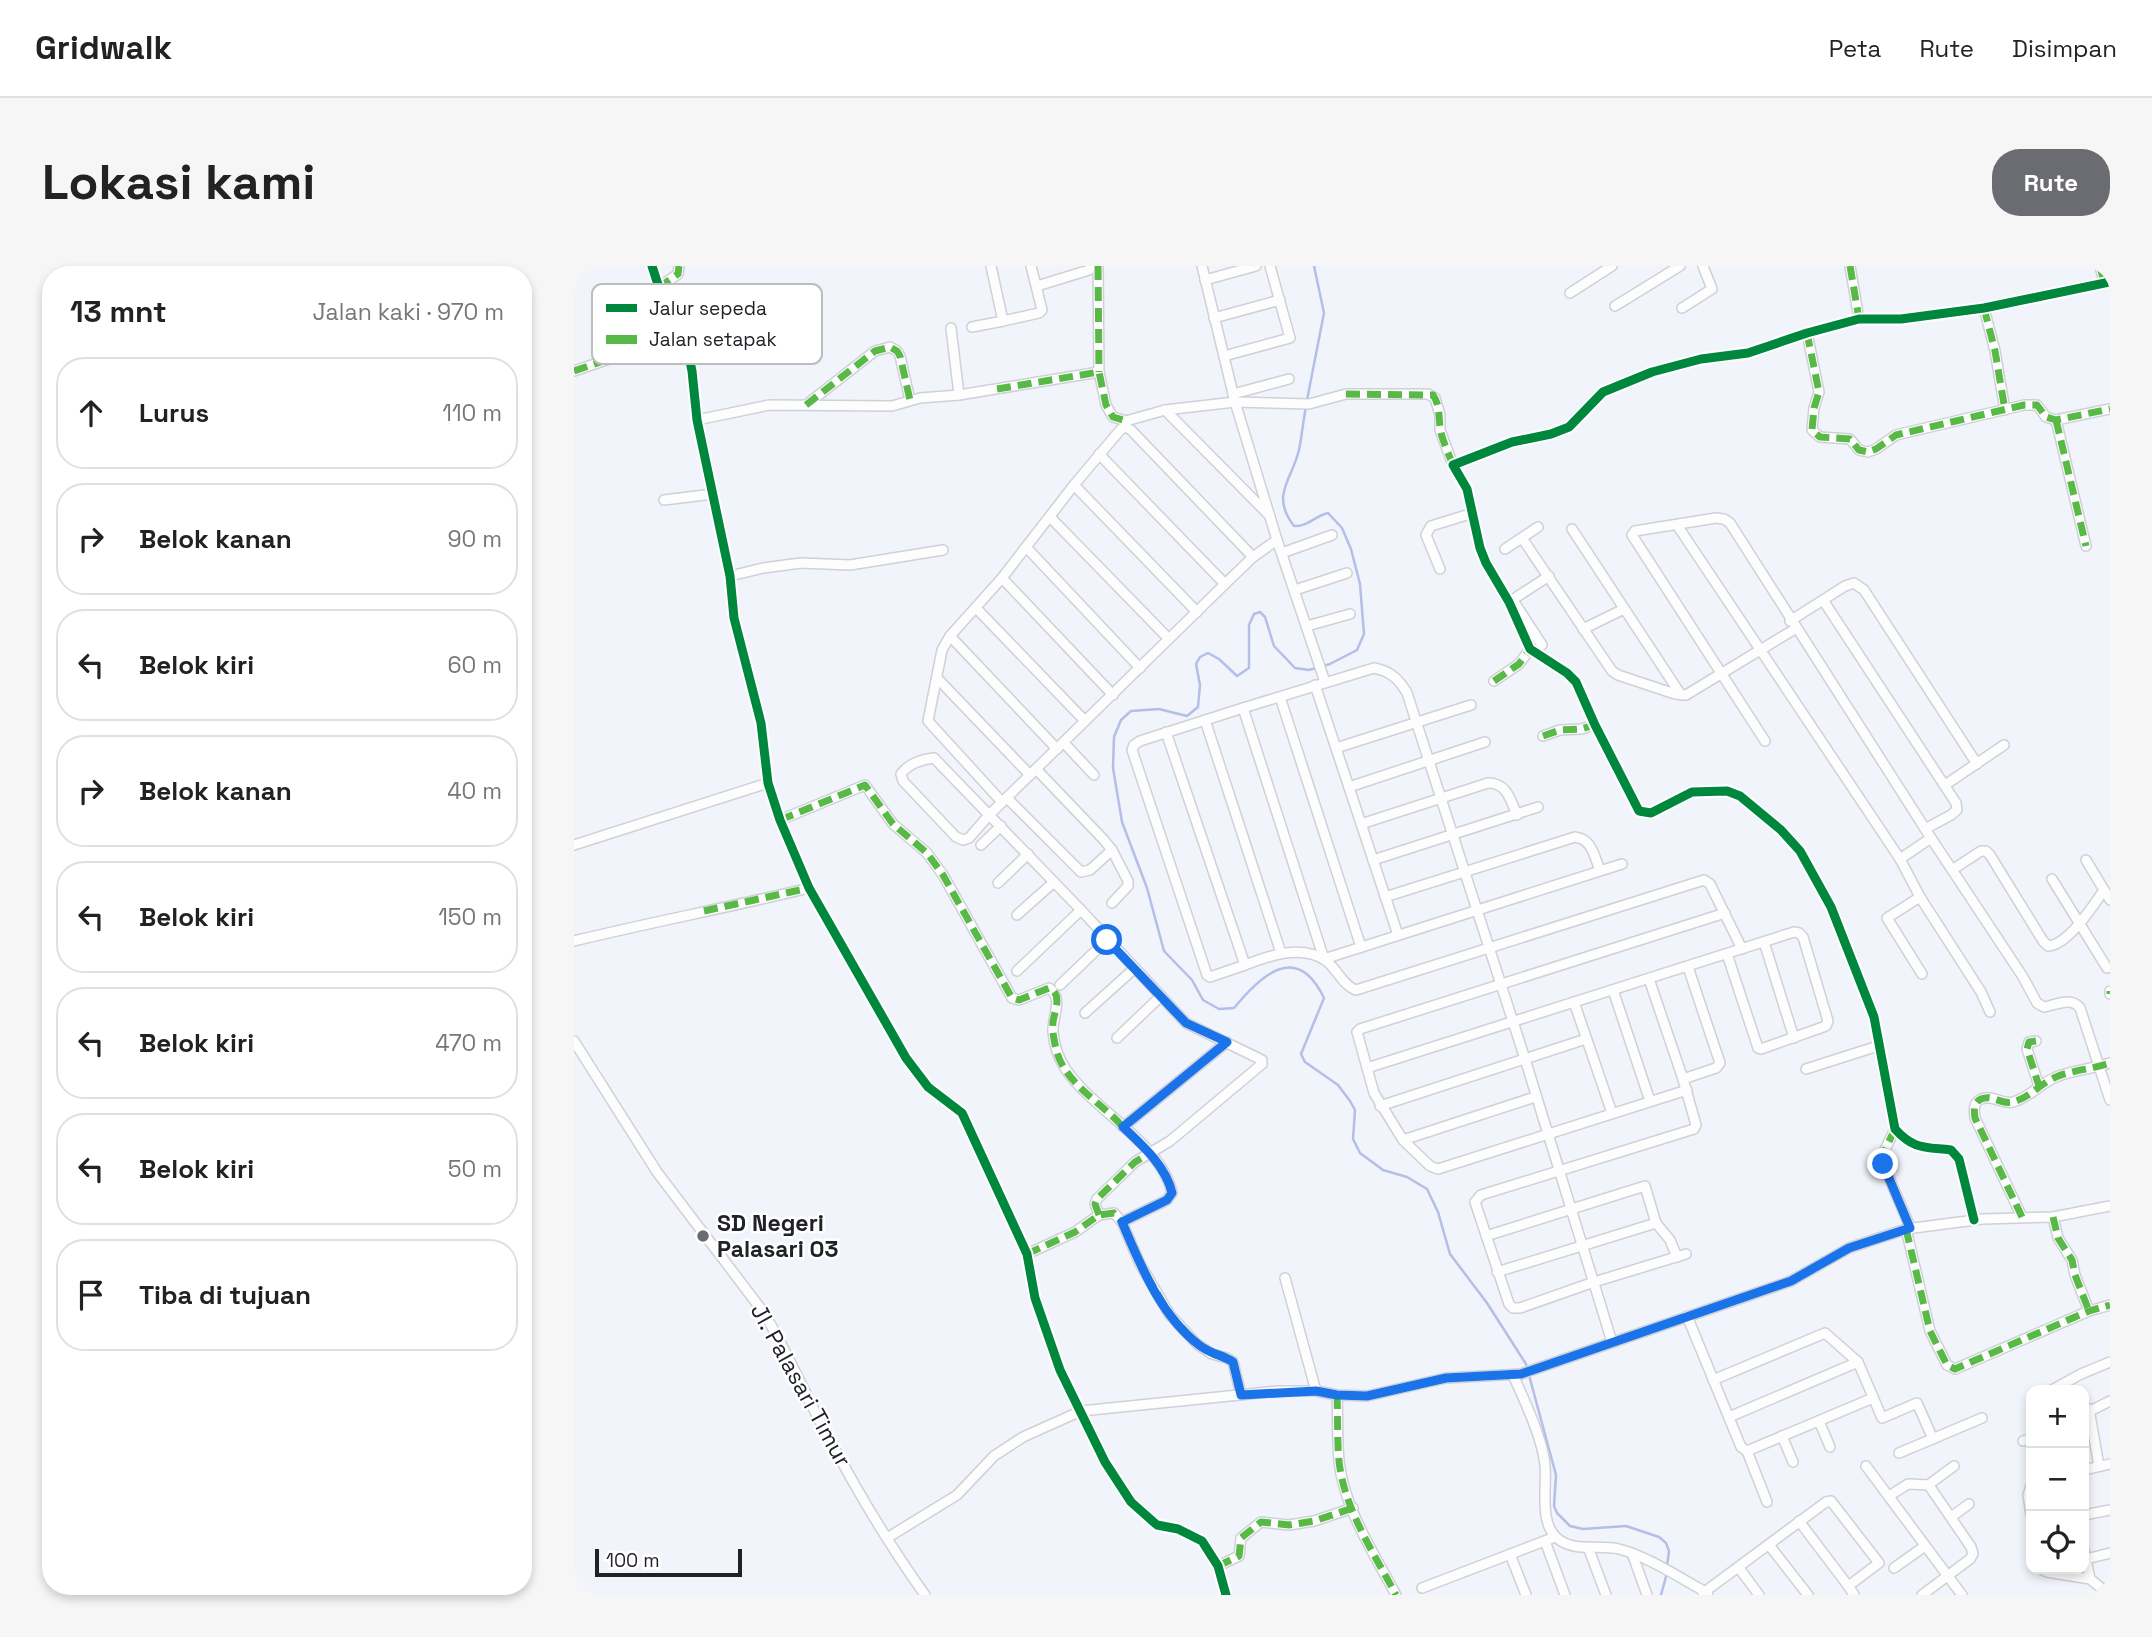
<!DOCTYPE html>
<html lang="id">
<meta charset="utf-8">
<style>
body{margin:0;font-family:"Space Grotesk",sans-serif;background:#f6f6f6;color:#222}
.controls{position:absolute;right:21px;bottom:21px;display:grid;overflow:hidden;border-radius:14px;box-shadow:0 4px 10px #0003}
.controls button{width:63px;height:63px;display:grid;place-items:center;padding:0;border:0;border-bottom:2px solid #e0e0e0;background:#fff;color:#222;font:35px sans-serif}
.scale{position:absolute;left:21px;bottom:18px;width:147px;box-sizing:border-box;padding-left:7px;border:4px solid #202227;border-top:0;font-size:19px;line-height:24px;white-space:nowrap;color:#202227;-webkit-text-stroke:5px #fff;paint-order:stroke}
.stop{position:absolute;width:21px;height:21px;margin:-16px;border:5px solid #1a73e8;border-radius:50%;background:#fff}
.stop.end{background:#1a73e8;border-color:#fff;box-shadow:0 2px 7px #0008}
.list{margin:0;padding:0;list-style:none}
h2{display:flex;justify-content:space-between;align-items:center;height:91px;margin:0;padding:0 28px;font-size:30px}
h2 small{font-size:23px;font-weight:400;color:#767676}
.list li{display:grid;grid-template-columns:46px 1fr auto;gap:21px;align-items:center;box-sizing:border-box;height:112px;margin:0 14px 14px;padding:0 14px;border:2px solid #e0e0e0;border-radius:28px}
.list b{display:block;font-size:26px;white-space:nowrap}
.list em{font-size:23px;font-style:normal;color:#767676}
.icon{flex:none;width:38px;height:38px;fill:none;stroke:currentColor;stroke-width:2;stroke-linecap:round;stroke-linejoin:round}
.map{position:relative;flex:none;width:1536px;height:1329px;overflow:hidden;border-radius:28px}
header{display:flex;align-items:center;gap:42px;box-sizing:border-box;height:98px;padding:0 35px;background:#fff;border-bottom:2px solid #e0e0e0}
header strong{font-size:33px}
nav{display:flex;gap:38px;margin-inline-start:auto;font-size:24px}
.intro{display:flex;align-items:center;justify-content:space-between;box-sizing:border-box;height:168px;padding:0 42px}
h1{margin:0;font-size:49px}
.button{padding:18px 32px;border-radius:28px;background:#6a6c71;color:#fff;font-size:24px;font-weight:700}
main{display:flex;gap:42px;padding:0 42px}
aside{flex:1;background:#fff;border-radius:28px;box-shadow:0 4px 10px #0003}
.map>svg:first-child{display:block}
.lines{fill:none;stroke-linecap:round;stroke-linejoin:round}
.stream{stroke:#b4bee6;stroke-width:2.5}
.minor-casing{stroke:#cfd1d7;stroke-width:12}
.minor{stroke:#fdfdfe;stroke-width:9}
.quiet{stroke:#58b947;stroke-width:7;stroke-dasharray:14 7;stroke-linecap:butt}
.cycleway-casing{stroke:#fff;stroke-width:13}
.cycleway{stroke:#00873e;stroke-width:9}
.route{stroke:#1a73e8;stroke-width:9}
.poi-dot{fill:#6a6c71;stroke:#fff;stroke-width:2.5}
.labels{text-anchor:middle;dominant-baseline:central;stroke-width:5;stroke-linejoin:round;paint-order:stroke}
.poi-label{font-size:23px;font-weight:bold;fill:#202227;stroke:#fff;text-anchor:start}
.street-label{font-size:23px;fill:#202227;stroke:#fff}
.key{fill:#fff;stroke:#bcbdbe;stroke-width:2}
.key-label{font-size:19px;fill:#202227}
</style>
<header>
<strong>Gridwalk</strong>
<nav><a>Peta</a><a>Rute</a><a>Disimpan</a></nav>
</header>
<div class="intro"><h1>Lokasi kami</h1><a class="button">Rute</a></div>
<main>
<aside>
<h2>13 mnt<small>Jalan kaki · 970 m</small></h2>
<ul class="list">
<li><svg class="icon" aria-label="ahead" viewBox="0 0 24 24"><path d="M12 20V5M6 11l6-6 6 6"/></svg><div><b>Lurus</b></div><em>110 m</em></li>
<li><svg class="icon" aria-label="right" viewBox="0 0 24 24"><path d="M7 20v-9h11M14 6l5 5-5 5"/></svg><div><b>Belok kanan</b></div><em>90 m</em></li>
<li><svg class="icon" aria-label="left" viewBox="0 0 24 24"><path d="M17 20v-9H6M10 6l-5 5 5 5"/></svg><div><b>Belok kiri</b></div><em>60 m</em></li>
<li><svg class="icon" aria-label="right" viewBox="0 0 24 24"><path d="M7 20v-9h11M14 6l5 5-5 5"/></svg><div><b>Belok kanan</b></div><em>40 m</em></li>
<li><svg class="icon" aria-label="left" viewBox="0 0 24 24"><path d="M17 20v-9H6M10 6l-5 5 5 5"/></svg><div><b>Belok kiri</b></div><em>150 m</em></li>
<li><svg class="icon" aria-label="left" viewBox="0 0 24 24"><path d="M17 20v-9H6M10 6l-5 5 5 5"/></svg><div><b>Belok kiri</b></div><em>470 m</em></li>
<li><svg class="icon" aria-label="left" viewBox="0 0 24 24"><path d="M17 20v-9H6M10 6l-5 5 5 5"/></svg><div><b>Belok kiri</b></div><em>50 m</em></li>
<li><svg class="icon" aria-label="arrive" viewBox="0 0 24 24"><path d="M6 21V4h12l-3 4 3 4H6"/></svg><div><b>Tiba di tujuan</b></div></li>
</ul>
</aside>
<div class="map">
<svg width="1536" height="1329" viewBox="0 0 1536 1329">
<rect width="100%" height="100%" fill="#f2f4fb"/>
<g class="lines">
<g class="stream">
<path d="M 733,134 L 750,47 L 740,0"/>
<path d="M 732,141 C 729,155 728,170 725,184 C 718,214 696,229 720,260 C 733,261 741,250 754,247 L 768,262 L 777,283 L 786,318 L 790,368 L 783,384 L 756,398 L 735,404 L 721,402 L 700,380 L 691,351 L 686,346 L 680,348 L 675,359 L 675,402 L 663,410 L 645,393 L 634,387 L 626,391 L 622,398 L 626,419 L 624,441 L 613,450 L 585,443 L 557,445 L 547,454 L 540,471 L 539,502 L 548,556 L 573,622 L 590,685 L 618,714 L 629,734 L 645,743 L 660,742 C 688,708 723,676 750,732 L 727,788 L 731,796 L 764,819 L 776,835 L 781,844 L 779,873 L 786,887 L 809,904 L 833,911 L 853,923 L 864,946 L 876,988 L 913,1037 L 952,1098 L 982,1209 L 980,1240 L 983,1247 L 996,1260 L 1009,1263 L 1052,1260 L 1085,1271 L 1092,1277 L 1095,1285 L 1093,1300"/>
<path d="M 1087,1329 L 1093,1307"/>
</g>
<defs>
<g id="minor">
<path d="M 78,0 L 100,68 L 111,72 L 118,105 L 123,154 L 156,310 L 160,352 L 187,457 L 194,517 L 206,554 L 235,622 L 332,792 L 354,821 L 388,847 L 453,988 L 461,1032 L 486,1104 L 531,1196 L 557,1236 L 583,1259 L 604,1263 L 628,1275 L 644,1300 L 652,1329"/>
<path d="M 417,0 L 429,55 L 465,47 L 468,44 L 457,0"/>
<path d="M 524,0 L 525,106"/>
<path d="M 628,0 L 661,136 L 703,274 L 751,416"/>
<path d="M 1276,0 L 1285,53"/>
<path d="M 1526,0 L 1530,17"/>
<path d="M 631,14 L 682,0"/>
<path d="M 463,20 L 515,4 L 517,0"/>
<path d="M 84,22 L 104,8 L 105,0"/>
<path d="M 996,27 L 1038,0"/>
<path d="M 1041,40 L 1106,0"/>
<path d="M 1108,42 L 1138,23 L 1129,0"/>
<path d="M 1410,42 L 1421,85 L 1431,144"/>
<path d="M 640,52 L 706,34"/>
<path d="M 398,61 L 429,55"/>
<path d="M 377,62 L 385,129"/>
<path d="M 1233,67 L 1245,126 L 1240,142 L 1238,164 L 1246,171 L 1276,173 L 1285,184 L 1294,186 L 1302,183 L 1322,169 L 1450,139 L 1463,139 L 1472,151 L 1482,154 L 1536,143"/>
<path d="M 111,72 L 176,44 L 234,31"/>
<path d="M 650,90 L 716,72 L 696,0"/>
<path d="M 0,105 L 53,87 L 100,68"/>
<path d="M 659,128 L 715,113"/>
<path d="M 232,139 L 301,85 L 316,81 L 323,85 L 326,90 L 336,134"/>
<path d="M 591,144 L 696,250"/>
<path d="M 123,154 L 195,139 L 318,140 L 346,132 L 385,129 L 525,106 L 532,139 L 539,151 L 552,155 L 591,144 L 661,136 L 735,138 L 772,128 L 854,128 L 861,132 L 866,149 L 866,164 L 879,199"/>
<path d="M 1482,154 L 1512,280"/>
<path d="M 525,188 L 651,318"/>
<path d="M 500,219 L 623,346"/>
<path d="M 90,234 L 139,228"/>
<path d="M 476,251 L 595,373"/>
<path d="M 1103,259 L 1326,593 L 1346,631 L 1407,726 L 1416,746"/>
<path d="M 998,263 L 1107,429"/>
<path d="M 948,272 L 1038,405 L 1044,409 L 1101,428 L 1112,429 L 1221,363"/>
<path d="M 452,281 L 566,402"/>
<path d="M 931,283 L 964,261"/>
<path d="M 708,287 L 758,269"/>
<path d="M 866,303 L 852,269 L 857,260 L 899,247"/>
<path d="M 156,310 L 189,302 L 227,297 L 276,299 L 369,284"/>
<path d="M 428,312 L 539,429"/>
<path d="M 721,324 L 773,307"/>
<path d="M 1249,334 L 1382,537 L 1383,544 L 1377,549 L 1351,563"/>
<path d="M 935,336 L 975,310"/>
<path d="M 940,336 L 968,379"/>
<path d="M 402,342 L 511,455"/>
<path d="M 1216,355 L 1271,320 L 1280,317 L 1290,324 L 1403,498"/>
<path d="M 733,360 L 776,348"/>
<path d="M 1009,363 L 1050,343"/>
<path d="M 376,370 L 483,483"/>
<path d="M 363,412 L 456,509"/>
<path d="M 920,415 L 945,398 L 956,383"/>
<path d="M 741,419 L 824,669"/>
<path d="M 706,431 L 787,681"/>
<path d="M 669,442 L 566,475 L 560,479 L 558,484 L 633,709 L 636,711 L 671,699"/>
<path d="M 631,454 L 707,687"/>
<path d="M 592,466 L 671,699 C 694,690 727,678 751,694 C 763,702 768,719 782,724 L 1130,614 L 1136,618 L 1168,683"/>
<path d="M 969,470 L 986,464 L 1007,463 L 1021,459"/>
<path d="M 1191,475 L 1058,269 L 1061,265 L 1142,252 L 1150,253 L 1156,257 L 1357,572 L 1449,711 L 1463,737 L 1470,741 C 1482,739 1497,730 1506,742 L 1536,834"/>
<path d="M 490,477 L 520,509"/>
<path d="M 762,482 L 897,439"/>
<path d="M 462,503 L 530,574 L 538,584 L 554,615 L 554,620 L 538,637"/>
<path d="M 1371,519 L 1430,479"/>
<path d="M 775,521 L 911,476"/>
<path d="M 433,532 L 507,606 L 516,604 L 538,584"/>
<path d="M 428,536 L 354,455 L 368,384 L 376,370 L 428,312 L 500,219 L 547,163 L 552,161 L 557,164 L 679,291"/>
<path d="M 206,554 L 291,519 L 319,558 L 353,587 L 369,609 L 438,732 L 445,734 L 475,722 C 490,732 478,751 479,766 C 480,779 484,791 491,802 C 517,843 588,877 598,927 L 593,934 L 548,956"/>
<path d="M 787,558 L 914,517 C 933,517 936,533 943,549"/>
<path d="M 0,579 L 194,517"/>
<path d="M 407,579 L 427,560"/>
<path d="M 1326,593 L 1357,572"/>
<path d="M 799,594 L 964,541"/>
<path d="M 1512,594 L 1536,634"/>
<path d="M 1378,604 L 1407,585 L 1412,585 L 1416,589 L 1469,675 L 1474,680 C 1494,679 1519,640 1530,624"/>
<path d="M 1478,613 L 1533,702"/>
<path d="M 424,617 L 454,588"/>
<path d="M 811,631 L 1001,571 C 1018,573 1020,590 1026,604"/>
<path d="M 1346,631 L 1313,652 L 1348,708"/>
<path d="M 443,649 L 480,616"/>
<path d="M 0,675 C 78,656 157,641 235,622"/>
<path d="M 1190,676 L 1220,772"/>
<path d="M 443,705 L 507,644"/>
<path d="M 1075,713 L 1109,813"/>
<path d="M 486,719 L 533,674"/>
<path d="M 1039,724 L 1076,835"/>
<path d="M 1536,725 L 1536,728"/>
<path d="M 1000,736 L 1038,847"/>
<path d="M 511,747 L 561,702"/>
<path d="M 543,772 L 587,730"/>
<path d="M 0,775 L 83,906 L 190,1047 C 214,1087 232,1131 255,1172 C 283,1225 316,1280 351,1329"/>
<path d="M 1462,775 L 1455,776 L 1453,783 L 1465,820"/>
<path d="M 793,802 L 1220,666 L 1225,667 L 1229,671 L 1254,755 L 1252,760 L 1187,783 L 1184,782 L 1153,688"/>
<path d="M 1232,803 L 1304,780"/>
<path d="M 961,831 L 829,874 L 800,827 L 783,766 L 786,763 L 1151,647"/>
<path d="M 806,840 L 1012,773"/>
<path d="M 549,861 L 653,776"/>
<path d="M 1321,863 L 1309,888 L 1309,898 L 1337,963"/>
<path d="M 829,874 L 856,900 L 864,903 L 1113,824"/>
<path d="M 525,949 L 521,938 L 523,933 L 561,896 L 596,875 L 688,798 L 688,794 L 612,757 L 507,644 L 360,492 C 348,493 334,498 327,508 L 329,515 L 382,571 L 389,574 L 395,572 L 416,548 L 651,318 L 679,291 L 703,274"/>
<path d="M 1448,951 L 1401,852 C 1400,844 1399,837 1407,833 C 1418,828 1428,839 1439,836 C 1455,832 1467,817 1482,811 C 1499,804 1519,803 1536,797"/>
<path d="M 1479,951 L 1484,972 L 1498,994 L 1501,1009 L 1515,1045"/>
<path d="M 1400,954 L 1385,893 L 1377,884 C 1351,881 1340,884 1321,863 L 1300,751 L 1257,641 L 1226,585 L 1207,564 L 1166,530 L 1153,525 L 1118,526 L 1077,547 L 1065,545 L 1021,459 L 1002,416 L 993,407 L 956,383 L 935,336 L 912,297 L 906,282 L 893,223 L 879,199 L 938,176 L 977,168 L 995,161 L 1029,126 L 1078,106 L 1127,93 L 1174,87 L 1233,67 L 1285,53 L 1327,53 L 1410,42 L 1536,16"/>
<path d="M 1332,963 L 1356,1065 L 1373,1099 L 1381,1103 L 1515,1045 L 1536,1039"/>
<path d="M 912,970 L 1071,920 L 1082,957 L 1096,974 L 1103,991"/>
<path d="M 453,988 L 501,966 L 525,949 L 540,947 L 548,956 L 566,998 L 596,1049 L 623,1078 L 638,1088 L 653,1092 L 659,1096 L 667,1129"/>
<path d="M 1112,988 L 1020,1016 L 946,1042 L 939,1042 L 935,1038 L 901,936 L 907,929 L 1120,863 L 1122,859 L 1109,813 L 1142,802 L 1146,797 L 1114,701"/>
<path d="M 923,1006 L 1082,957"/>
<path d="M 711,1012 L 742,1125"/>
<path d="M 1113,1050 L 1167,1181 L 1173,1185 L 1299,1132"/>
<path d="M 1038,1076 L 951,793 L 833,427 C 825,413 816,405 800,402 L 669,442 L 750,693 L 1048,598"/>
<path d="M 939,1109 C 950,1133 969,1174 971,1200 C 973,1221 965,1257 983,1272 C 1000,1287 1025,1278 1045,1283 C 1075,1291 1104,1311 1132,1326 L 1134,1329"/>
<path d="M 1139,1114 L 1251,1067 L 1284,1096 L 1308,1152 L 1343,1137 L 1359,1173"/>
<path d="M 1478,1124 L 1507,1108 L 1536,1096"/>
<path d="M 763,1129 C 764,1151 763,1173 765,1195 C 770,1243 800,1287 822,1329"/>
<path d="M 1515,1143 L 1525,1200"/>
<path d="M 1510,1148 L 1536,1135"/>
<path d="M 1155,1151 L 1284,1096"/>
<path d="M 1245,1155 L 1256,1181"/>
<path d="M 1208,1170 L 1219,1196"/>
<path d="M 1449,1175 L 1457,1172"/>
<path d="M 1173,1185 L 1193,1236"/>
<path d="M 1325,1187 L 1408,1152"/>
<path d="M 1292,1200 L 1388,1329"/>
<path d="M 1510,1204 L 1536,1198"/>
<path d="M 1457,1220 L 1454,1229 L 1457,1248"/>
<path d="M 1315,1230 L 1334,1218 L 1356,1219"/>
<path d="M 1510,1249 L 1536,1244"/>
<path d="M 1377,1251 L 1395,1238"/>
<path d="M 1225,1255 L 1275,1321"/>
<path d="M 313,1272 L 383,1229 L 420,1190 L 449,1171 L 507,1145 L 704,1125 L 742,1125 L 763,1129 L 793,1130 L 872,1112 L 947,1108 L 1217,1015 L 1275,982 L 1332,963 L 1409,953 L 1479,951 L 1536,940"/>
<path d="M 971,1275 L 991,1329"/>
<path d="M 1195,1279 L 1234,1329"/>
<path d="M 1014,1281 L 1032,1329"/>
<path d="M 1510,1284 L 1516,1313"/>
<path d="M 1058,1287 L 1073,1329"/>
<path d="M 936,1288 L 952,1329"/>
<path d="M 1512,1293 L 1536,1287"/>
<path d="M 644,1300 L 665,1290 L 667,1272 L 687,1256 L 715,1259 L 740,1255 L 779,1242"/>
<path d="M 1165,1302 L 1185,1329"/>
<path d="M 1320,1302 L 1351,1280"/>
<path d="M 1467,1303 L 1473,1306 L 1516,1313 L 1536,1329"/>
<path d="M 848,1322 L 981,1271"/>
<path d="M 1129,1327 L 1252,1236 L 1257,1235 L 1305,1297 L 1277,1318 L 1275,1321 L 1280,1329"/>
<path d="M 1348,1329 L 1396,1293 L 1399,1288 L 1397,1281 L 1356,1221 L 1357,1217 L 1380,1200"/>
</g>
</defs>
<use href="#minor" class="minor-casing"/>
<use href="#minor" class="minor"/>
<g class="quiet">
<path d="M 524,0 L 525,106"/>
<path d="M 1276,0 L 1285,53"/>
<path d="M 1526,0 L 1530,17"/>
<path d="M 84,22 L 104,8 L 105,0"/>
<path d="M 1410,42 L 1421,85 L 1431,144"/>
<path d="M 1233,67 L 1245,126 L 1240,142 L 1238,164 L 1246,171 L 1276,173 L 1285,184 L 1294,186 L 1302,183 L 1322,169 L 1450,139 L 1463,139 L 1472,151 L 1482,154 L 1536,143"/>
<path d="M 0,105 L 53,87 L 100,68"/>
<path d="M 423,123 L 525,106 L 532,139 L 539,151 L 552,155"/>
<path d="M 772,128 L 859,129 C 867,140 864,154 867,167 C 870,178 875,189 879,199"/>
<path d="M 232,139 L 301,85 L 316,81 L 323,85 L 326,90 L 336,134"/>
<path d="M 1482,154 L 1512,280"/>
<path d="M 920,415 L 945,398 L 956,383"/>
<path d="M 969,470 L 986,464 L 1007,463 L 1021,459"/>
<path d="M 206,554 L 291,519 L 319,558 L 353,587 L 369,609 L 438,732 L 445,734 L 475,722 C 479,724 480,725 482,729 C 485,737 480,748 479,756 C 478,765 480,774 482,783 C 490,817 528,837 549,861"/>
<path d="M 130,645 L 235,622"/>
<path d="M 1536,725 L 1536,728"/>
<path d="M 1462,775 L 1455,776 L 1453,783 L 1465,820"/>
<path d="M 1321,863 L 1309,888 L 1309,898 L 1337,963"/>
<path d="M 525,949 L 521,938 L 523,933 L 561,896 L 576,887 L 596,918 L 598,927 L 593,934 L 548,956"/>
<path d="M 1448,951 L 1401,852 C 1400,844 1399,837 1407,833 C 1418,828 1428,839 1439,836 C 1455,832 1467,817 1482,811 C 1499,804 1519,803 1536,797"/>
<path d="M 1479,951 L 1484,972 L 1498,994 L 1501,1009 L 1515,1045"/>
<path d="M 1332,963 L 1356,1065 L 1373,1099 L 1381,1103 L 1515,1045 L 1536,1039"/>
<path d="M 453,988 L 501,966 L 525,949 L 540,947 L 548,956 L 566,998 L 596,1049 L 623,1078 L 638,1088 L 653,1092 L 659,1096 L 667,1129"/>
<path d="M 763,1129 C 764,1151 763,1173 765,1195 C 770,1243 800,1287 822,1329"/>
<path d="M 644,1300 L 665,1290 L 667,1272 L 687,1256 L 715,1259 L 740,1255 L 779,1242"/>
</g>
<defs>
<g id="cycleway">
<path d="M 78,0 L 100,68 L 111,72 L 118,105 L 123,154 L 156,310 L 160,352 L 187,457 L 194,517 L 206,554 L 235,622 L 332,792 L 354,821 L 388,847 L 453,988 L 461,1032 L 486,1104 L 531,1196 L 557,1236 L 583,1259 L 604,1263 L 628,1275 L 644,1300 L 652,1329"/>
<path d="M 1400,954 L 1385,893 L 1377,884 C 1351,881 1340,884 1321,863 L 1300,751 L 1257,641 L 1226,585 L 1207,564 L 1166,530 L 1153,525 L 1118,526 L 1077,547 L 1065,545 L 1021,459 L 1002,416 L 993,407 L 956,383 L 935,336 L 912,297 L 906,282 L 893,223 L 879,199 L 938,176 L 977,168 L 995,161 L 1029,126 L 1078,106 L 1127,93 L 1174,87 L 1233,67 L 1285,53 L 1327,53 L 1410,42 L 1536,16"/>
</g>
</defs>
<use href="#cycleway" class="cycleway-casing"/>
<use href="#cycleway" class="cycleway"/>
</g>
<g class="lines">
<path class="route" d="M 533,674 L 612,757 L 653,776 L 549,861 C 568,879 592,900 598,927 L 593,934 L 548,956 C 567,1000 586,1049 625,1079 C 638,1089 649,1089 659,1096 L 667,1129 L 742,1125 L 763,1129 L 793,1130 L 872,1112 L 947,1108 L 1217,1015 L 1275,982 L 1336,962 L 1309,898"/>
</g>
<circle class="poi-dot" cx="129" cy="970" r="7"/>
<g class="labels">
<g class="poi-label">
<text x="143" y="957">SD Negeri<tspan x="143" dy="26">Palasari 03</tspan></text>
</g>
<g class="street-label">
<text transform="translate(227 1119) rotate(61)">Jl. Palasari Timur</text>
</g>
</g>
<rect x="18" y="18" width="230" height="80" rx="10" class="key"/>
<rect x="32" y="38" width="31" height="8" fill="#00873e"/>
<rect x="32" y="69" width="31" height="9" fill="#58b947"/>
<g class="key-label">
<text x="75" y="49">Jalur sepeda</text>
<text x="75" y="80">Jalan setapak</text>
</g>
</svg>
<div class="controls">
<button>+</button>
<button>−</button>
<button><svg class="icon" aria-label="locate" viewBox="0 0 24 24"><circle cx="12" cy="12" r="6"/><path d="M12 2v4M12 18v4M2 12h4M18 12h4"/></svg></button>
</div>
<div class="scale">100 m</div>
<div class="stop" style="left:533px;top:674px"></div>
<div class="stop end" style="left:1309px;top:898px"></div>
</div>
</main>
